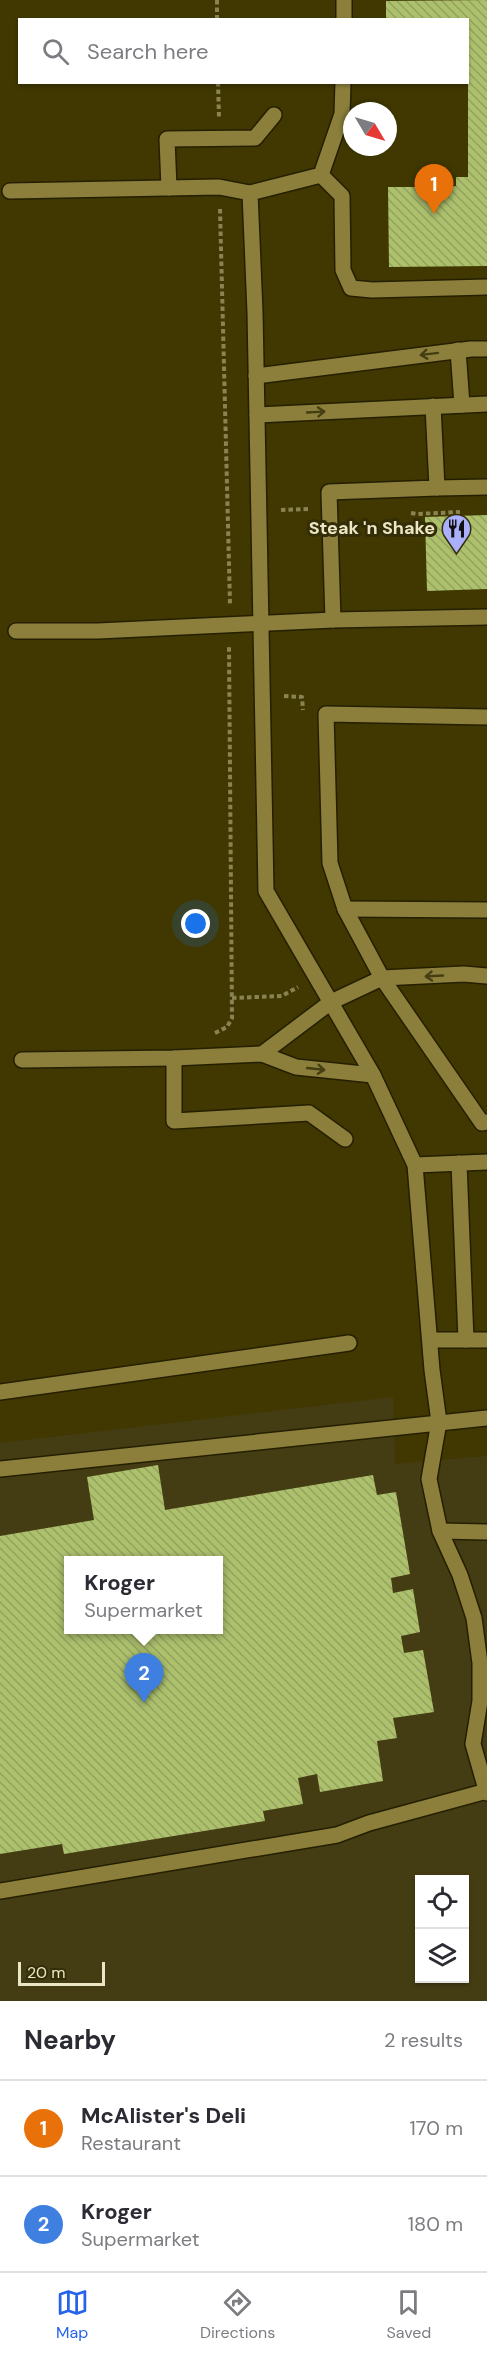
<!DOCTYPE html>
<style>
body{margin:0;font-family:"DM Sans",sans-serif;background:#f2f2f3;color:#2b2b33}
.controls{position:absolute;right:18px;bottom:18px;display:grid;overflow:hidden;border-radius:0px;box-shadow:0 2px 4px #0004}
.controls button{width:54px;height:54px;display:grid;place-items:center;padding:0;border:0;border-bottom:2px solid #e1e1e2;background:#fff;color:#2b2b33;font:30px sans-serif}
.compass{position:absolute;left:343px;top:102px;width:54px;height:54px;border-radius:50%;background:#fff;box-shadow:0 2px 4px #0004;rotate:128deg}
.scale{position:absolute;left:18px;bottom:15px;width:87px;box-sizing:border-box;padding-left:6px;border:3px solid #ebe6c4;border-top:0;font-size:16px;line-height:21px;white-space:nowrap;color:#ebe6c4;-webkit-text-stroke:4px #342e08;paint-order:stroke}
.you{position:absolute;left:196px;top:924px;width:21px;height:21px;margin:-15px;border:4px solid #fff;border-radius:50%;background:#1a73e8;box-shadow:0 0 0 9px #1a73e833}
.badge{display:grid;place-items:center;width:39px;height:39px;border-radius:50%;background:#2563eb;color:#fff;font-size:20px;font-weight:700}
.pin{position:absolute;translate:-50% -50px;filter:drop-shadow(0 2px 3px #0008)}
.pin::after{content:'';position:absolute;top:32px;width:21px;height:18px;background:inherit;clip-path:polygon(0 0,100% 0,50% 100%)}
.popup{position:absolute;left:64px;top:1556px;width:159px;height:78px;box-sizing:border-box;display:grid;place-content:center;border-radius:0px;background:#fff;filter:drop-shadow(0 2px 4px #0005);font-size:20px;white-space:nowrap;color:#7c7c81}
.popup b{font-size:22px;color:#2b2b33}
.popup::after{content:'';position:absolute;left:50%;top:100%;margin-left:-12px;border:12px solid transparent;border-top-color:#fff}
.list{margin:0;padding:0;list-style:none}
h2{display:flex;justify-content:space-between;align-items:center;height:78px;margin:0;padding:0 24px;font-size:26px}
h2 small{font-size:20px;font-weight:400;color:#7c7c81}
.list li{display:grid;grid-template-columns:39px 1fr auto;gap:18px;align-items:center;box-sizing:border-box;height:96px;padding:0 24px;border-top:2px solid #e1e1e2}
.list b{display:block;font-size:22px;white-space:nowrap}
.list p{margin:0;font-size:20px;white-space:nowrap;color:#7c7c81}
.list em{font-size:20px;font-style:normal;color:#7c7c81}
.icon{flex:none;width:33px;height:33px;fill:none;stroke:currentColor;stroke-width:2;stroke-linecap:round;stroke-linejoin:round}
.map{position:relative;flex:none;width:487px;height:2001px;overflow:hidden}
.search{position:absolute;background:#fff;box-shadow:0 2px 4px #0004;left:18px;right:18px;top:18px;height:66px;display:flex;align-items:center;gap:15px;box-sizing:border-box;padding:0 21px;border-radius:0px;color:#7c7c81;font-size:22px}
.sheet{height:270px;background:#fff}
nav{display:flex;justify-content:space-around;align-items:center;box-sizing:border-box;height:84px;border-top:2px solid #e1e1e2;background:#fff;font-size:16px;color:#7c7c81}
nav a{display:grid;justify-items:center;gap:3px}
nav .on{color:#2563eb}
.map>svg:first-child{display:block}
.built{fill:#443d13;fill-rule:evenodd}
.building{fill:url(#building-back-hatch);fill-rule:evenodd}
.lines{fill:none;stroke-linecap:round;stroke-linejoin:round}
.minor-casing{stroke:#251f00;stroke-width:18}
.path{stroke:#898354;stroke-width:4;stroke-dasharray:4.5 3;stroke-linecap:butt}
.minor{stroke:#8b7f3b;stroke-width:15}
.oneway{stroke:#453e12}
.labels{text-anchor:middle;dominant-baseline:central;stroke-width:6;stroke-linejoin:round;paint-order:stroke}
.poi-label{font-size:18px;font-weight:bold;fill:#ebe6c4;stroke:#342e08;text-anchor:end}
</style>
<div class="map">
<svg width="487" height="2001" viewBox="0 0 487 2001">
<defs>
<pattern id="building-back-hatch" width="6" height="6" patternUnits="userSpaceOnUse" patternTransform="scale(1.5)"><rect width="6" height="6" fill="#adc16d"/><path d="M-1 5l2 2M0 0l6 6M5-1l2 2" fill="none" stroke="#93a260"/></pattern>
</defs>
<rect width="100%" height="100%" fill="#403800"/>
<path class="built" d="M 393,1397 L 395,1464 L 487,1456 L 487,2001 L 0,2001 L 0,1443 ZM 69,1560 L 219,1560 L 219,1630 L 69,1630 ZM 420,1880 L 464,1880 L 464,1978 L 420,1978 Z"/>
<g class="building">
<path d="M 487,0 L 487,266 L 389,267 L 388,187 L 424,187 L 423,174 L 447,174 L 448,187 L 456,186 L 456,177 L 468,177 L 468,20 L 386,20 L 386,1 Z"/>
<path d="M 487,515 L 487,589 L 427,591 L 425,517 Z"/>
<path d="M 158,1465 L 165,1510 L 373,1475 L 377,1495 L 396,1492 L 410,1574 L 391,1578 L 393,1593 L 413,1589 L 420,1632 L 401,1636 L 404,1653 L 423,1650 L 434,1712 L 393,1718 L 397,1738 L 377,1741 L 383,1781 L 320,1792 L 317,1774 L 298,1778 L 303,1804 L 263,1811 L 265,1821 L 64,1854 L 62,1844 L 0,1854 L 0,1536 L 94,1520 L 87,1477 ZM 69,1560 L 219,1560 L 219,1630 L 69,1630 Z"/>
</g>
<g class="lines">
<defs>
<g id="minor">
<path d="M 344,20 L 344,0"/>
<path d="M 343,82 L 342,114 L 321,175 L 250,193 L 255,312 L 266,891 L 373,1075 L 415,1165 L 432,1370 L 439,1422 L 429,1479 L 440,1531 L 460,1575 L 474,1618 L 480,1663 L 480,1701 L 473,1744 L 487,1793"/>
<path d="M 321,175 L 342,196 L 343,270 L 351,288 L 372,290 L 487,287"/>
<path d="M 169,188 L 167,139 L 255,138 L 274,115"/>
<path d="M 10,191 L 219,187 L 250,193"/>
<path d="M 458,350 L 462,405"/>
<path d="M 256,376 L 471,349 L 487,349"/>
<path d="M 257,415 L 487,404"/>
<path d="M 437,488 L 487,487"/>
<path d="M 333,620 L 487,617"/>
<path d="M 16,631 L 98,631 L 333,620 L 329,492 L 437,488 L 433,406"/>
<path d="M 487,717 L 326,714 L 330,863 L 345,909 L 382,978 L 482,1123 L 487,1122"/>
<path d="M 345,909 L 487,910"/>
<path d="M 262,1054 L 331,1002 L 382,978 L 464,974 L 487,976"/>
<path d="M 174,1058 L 174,1121 L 309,1113 L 345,1139"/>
<path d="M 22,1060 L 174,1058 L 262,1054 L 296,1067 L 373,1075"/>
<path d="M 459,1163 L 466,1340"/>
<path d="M 415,1165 L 487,1162"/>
<path d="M 430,1340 L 487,1340"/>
<path d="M 0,1392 L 349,1343"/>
<path d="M 0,1469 L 487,1418"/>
<path d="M 440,1531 L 487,1532"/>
<path d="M 0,1891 L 337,1835 L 369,1823 L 487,1791"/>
</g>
</defs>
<use href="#minor" class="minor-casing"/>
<g class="path">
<path d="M 217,0 L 217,20"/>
<path d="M 218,82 L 219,118"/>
<path d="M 220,209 L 230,604"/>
<path d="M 281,510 L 309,509"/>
<path d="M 411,513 L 417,514 L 460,512"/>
<path d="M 284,696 L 302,697 L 303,710"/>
<path d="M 232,998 L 282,996 L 298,987"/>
<path d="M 215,1033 L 227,1027 L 232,1018 L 229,647"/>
</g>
<use href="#minor" class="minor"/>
</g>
<defs><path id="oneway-shaft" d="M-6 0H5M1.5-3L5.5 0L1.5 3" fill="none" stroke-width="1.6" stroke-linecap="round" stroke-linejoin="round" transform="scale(1.5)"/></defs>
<g class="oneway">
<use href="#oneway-shaft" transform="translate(429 354) rotate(173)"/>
<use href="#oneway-shaft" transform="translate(316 412) rotate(-3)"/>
<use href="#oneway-shaft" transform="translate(434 976) rotate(177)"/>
<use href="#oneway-shaft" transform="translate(316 1069) rotate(6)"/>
</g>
<defs>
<symbol id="restaurant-pin" viewBox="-11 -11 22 30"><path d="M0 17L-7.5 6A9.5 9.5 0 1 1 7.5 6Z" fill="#aab0fb" stroke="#342e08"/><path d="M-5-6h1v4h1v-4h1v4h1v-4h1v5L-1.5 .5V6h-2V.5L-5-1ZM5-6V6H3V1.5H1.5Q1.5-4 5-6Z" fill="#111"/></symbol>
</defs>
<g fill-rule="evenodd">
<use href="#restaurant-pin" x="440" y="512" width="33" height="45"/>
</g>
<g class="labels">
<g class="poi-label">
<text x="435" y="528">Steak 'n Shake</text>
</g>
</g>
</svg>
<div class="controls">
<button><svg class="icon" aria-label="locate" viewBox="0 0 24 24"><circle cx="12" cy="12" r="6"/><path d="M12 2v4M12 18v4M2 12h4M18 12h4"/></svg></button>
<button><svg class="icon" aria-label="layers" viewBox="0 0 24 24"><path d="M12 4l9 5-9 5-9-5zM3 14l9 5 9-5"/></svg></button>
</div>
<svg class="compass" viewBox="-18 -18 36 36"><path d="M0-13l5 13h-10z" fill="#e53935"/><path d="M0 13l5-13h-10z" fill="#7c7c81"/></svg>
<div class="scale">20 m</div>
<div class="you"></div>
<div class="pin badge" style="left:434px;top:214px;background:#e8710a">1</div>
<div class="pin badge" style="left:144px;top:1703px;background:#3f7fe0">2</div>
<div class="popup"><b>Kroger</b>Supermarket</div>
<div class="search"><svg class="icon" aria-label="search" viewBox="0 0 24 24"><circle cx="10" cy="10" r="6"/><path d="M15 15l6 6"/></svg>Search here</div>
</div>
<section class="sheet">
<h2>Nearby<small>2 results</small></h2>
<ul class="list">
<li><span class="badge" style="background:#e8710a">1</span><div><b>McAlister's Deli</b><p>Restaurant</p></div><em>170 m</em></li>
<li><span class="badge" style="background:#3f7fe0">2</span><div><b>Kroger</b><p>Supermarket</p></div><em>180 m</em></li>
</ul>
</section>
<nav>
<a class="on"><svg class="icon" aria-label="map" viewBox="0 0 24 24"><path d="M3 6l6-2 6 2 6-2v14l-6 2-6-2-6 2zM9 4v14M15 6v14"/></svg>Map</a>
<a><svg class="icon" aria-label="directions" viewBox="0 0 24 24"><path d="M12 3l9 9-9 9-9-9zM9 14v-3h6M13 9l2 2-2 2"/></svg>Directions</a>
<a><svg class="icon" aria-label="saved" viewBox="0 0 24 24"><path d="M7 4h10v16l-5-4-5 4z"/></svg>Saved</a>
</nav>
